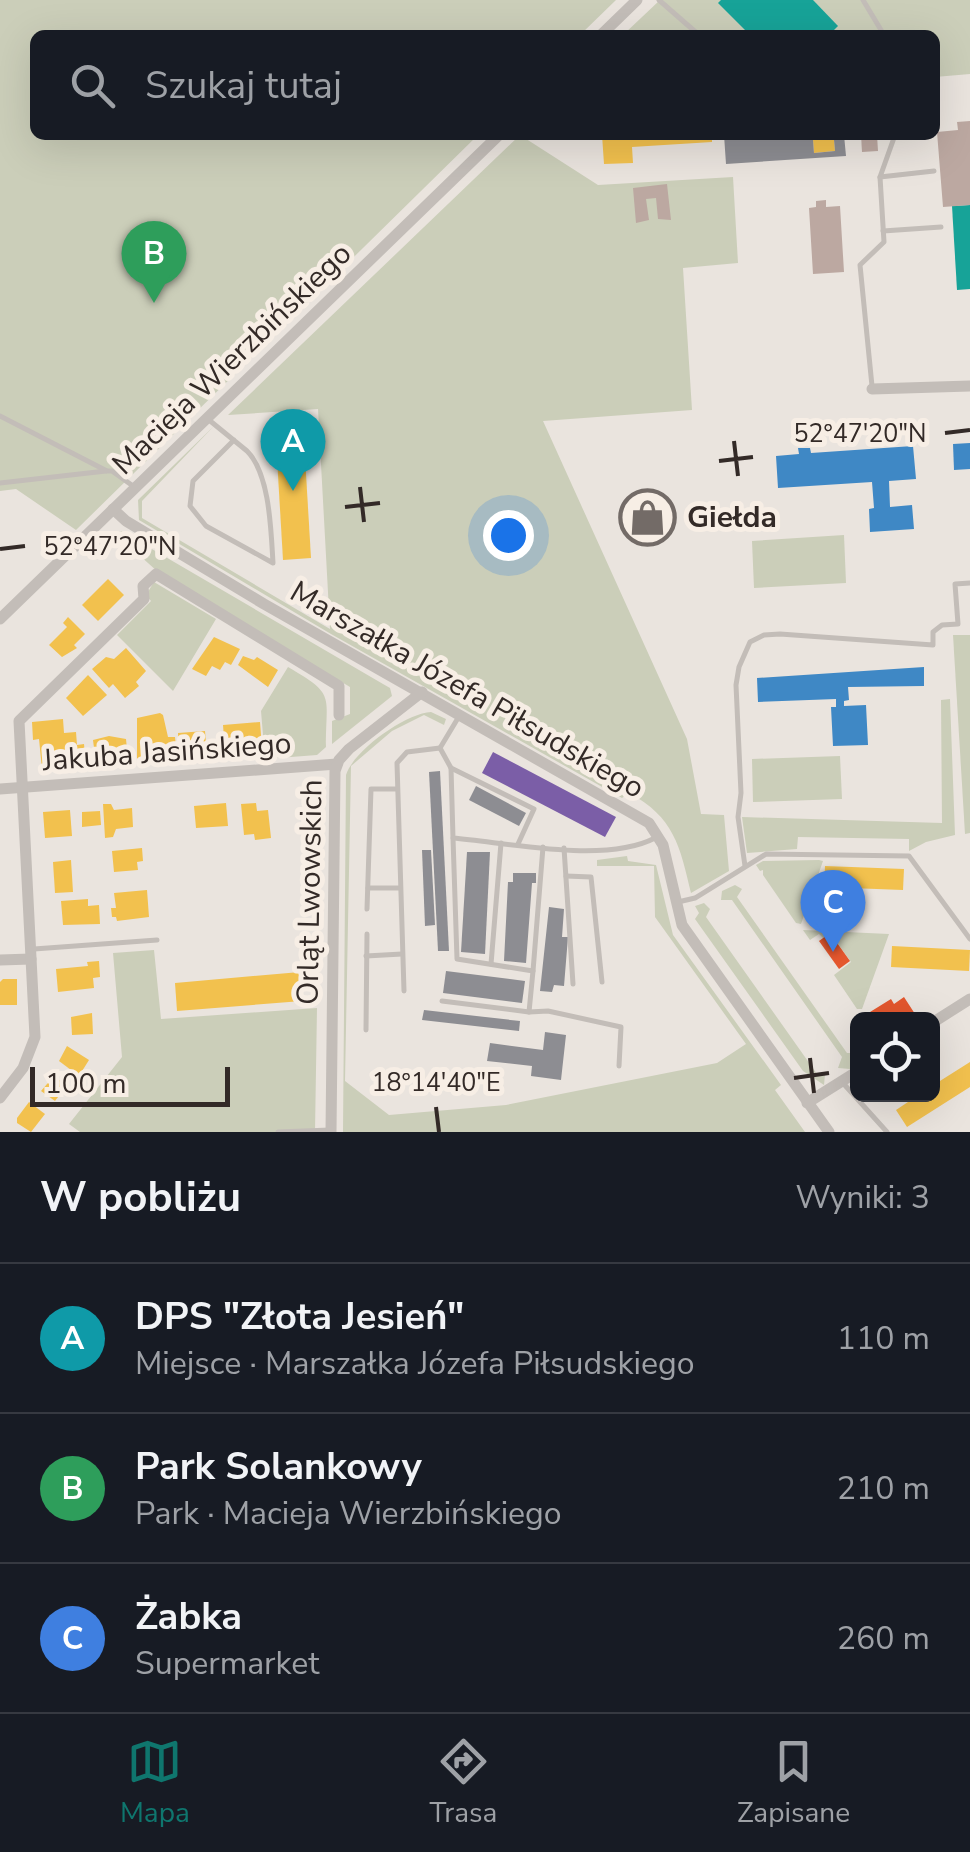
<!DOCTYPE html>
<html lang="pl">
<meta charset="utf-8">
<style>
body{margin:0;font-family:"Nunito Sans",sans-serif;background:#20242c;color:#f1f3f6}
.controls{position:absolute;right:30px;bottom:30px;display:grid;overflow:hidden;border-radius:15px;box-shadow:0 10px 40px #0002}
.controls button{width:90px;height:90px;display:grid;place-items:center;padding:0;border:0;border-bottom:2px solid #363941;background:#171b24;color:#f1f3f6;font:50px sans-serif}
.scale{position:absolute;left:30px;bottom:25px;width:200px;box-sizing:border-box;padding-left:10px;border:5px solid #332a27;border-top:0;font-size:28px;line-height:35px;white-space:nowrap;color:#332a27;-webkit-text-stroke:8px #f7eee5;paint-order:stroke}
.you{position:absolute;left:508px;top:535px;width:35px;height:35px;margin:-25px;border:8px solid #fff;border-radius:50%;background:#1a73e8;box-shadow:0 0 0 15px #1a73e833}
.badge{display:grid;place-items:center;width:65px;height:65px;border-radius:50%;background:#0f766e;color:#fff;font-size:32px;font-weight:700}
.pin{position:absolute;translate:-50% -82px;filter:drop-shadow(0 2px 5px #0008)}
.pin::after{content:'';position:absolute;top:52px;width:35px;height:30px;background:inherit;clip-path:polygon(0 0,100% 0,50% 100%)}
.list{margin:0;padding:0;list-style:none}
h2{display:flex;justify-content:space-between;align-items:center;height:130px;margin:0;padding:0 40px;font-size:42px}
h2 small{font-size:32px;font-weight:400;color:#9ea1a6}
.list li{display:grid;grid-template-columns:65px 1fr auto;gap:30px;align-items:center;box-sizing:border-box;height:150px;padding:0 40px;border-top:2px solid #363941}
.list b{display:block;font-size:38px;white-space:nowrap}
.list p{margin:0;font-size:32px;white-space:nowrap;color:#9ea1a6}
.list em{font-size:32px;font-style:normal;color:#9ea1a6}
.icon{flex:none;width:55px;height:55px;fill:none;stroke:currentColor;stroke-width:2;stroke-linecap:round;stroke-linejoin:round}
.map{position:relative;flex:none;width:970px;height:1132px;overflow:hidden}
.search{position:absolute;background:#171b24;box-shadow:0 10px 40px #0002;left:30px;right:30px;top:30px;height:110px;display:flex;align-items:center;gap:25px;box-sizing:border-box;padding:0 35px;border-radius:15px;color:#9ea1a6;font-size:38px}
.sheet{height:580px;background:#171b24}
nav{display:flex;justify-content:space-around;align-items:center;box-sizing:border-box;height:140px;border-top:2px solid #363941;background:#171b24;font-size:28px;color:#9ea1a6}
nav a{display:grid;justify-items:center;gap:5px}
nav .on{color:#0f766e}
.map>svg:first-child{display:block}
.green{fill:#cbceb9}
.homes{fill:#f2c14e}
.shops{fill:#e4572e}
.offices{fill:#7b5ea7}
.schools{fill:#3f88c5}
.public{fill:#17a398}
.industry{fill:#8d8d92}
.building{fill:#bca8a1}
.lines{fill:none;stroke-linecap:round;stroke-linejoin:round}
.lane{stroke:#c3bdb8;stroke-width:5}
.street{stroke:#c3bdb8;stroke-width:11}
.ticks{fill:none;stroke:#332a27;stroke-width:4}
.labels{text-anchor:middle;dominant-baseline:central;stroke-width:10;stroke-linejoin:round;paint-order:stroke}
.street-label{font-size:30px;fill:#332a27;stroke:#f7eee5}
.poi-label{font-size:30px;font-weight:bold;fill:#332a27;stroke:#f7eee5;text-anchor:start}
.ticks-label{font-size:25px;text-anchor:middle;fill:#332a27;stroke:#f7eee5;stroke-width:10;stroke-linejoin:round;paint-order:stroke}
</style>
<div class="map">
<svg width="970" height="1132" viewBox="0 0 970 1132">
<rect width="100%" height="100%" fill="#eae4de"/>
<g class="green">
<path d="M 0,0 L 616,0 L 580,35 L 35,35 L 35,135 L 478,135 L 76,530 L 16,489 L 0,491 Z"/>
<path d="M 660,0 L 970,0 L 970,74 L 935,77 L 935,35 L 623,35 Z"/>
<path d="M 520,135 L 598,185 L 733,177 L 738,263 L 683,268 L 692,410 L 543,421 L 687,739 L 701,814 L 724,815 L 729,871 L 691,893 C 680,846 674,817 629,793 L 622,798 L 604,788 L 331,634 L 139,520 L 138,500 L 214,426 L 142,501 L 142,518 L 330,629 L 318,409 L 228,415 Z"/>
<path d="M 121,531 L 383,684 L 390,688 L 392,696 L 332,744 L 332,721 L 350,714 L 350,687 L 158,572 L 119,537 Z"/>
<path d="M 844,535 L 846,583 L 754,588 L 752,541 Z"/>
<path d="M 154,582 L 216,619 L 173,691 L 117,635 L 151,601 L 146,595 Z"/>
<path d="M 953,635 L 970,635 L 970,833 L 965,834 Z"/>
<path d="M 288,667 C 336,695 326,694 326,747 L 317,755 L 265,759 L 261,711 Z"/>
<path d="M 950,699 L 955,835 L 926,842 L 909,851 L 909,839 L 798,837 L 797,849 L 747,853 L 742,817 L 942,823 L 941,700 Z"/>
<path d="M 431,712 L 446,719 L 444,725 L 424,715 L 392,731 L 351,766 L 345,1081 L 389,1115 L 506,1105 L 717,1063 L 746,1044 L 655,917 L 654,866 L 597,866 L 597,860 L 627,856 L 628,861 L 656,865 L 673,935 L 781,1085 L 775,1090 L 805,1132 L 343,1132 L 346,775 C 353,751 406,713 431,712 Z"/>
<path d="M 840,756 L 842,799 L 753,802 L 752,759 Z"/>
<path d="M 819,860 L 823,861 L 801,924 L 796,923 L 763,875 L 763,870 L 760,871 L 756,865 L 763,861 Z"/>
<path d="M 735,885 L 742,889 L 737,897 L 847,1053 L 857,1053 L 857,1064 L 850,1069 L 838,1068 L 842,1057 L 732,900 L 721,900 L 722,891 Z"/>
<path d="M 704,903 L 710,909 L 706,917 L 817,1074 L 825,1074 L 824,1085 L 803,1071 L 695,919 L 699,913 L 695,906 Z"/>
<path d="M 803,930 L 889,934 L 862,1009 L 857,1009 L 834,975 L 851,962 L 831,934 L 823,938 L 819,934 L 810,940 Z"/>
<path d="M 154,950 L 161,1019 L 317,1008 L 315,1132 L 80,1132 L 69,1124 L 122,1057 L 113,953 Z"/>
</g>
<g class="homes">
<path d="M 602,135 L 712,135 L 712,142 L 632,147 L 633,163 L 604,164 Z"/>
<path d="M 816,135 L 838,135 L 838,140 L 834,140 L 835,151 L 814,153 L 813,140 L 817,140 Z"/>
<path d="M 303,423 L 311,558 L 283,560 L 275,424 Z"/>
<path d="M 108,579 L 124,595 L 98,621 L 82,605 Z"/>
<path d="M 68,617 L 85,634 L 74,645 L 77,648 L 62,657 L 49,645 L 67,627 L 63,623 Z"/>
<path d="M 214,637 L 240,649 L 231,665 L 225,662 L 220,670 L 212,666 L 206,676 L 192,669 Z"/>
<path d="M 126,648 L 146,671 L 136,682 L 139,686 L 125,698 L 113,684 L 109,688 L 92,669 L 106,657 L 114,659 Z"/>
<path d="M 243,656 L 254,660 L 257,657 L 278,670 L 268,687 L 238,665 Z"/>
<path d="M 88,675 L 107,695 L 83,716 L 66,698 Z"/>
<path d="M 160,713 L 163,715 L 168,737 L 175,737 L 177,755 L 137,759 L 137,718 Z"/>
<path d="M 63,719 L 64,733 L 76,732 L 77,745 L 84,744 L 86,765 L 42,769 L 39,739 L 33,740 L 32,722 Z"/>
<path d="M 260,722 L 262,748 L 248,749 L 248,754 L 239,754 L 239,750 L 225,751 L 223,725 Z"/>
<path d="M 205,731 L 206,743 L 212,743 L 213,751 L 199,754 L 199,758 L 179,755 L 178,733 Z"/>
<path d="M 109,736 L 126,739 L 128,759 L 96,763 L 93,740 Z"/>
<path d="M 226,803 L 228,826 L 196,828 L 194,806 Z"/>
<path d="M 256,803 L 257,811 L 268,810 L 271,838 L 255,840 L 254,834 L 244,835 L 241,804 Z"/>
<path d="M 103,804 L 111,804 L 114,810 L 132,808 L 133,827 L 116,829 L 113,837 L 105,838 Z"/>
<path d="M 70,810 L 72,836 L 45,838 L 43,812 Z"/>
<path d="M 100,811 L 101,825 L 82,827 L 82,812 Z"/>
<path d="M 142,848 L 143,861 L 137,862 L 138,870 L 114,872 L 112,851 Z"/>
<path d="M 71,860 L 73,892 L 55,893 L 53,862 Z"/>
<path d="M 825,866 L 904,869 L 903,890 L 824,887 Z"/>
<path d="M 147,890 L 149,917 L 117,921 L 116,917 L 112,917 L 111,908 L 116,908 L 114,893 Z"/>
<path d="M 88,899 L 88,906 L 99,905 L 100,924 L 63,925 L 61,901 Z"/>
<path d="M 892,946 L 970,950 L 969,971 L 891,967 Z"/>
<path d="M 99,961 L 100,977 L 93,978 L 94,988 L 58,992 L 56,969 L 88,966 L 87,962 Z"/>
<path d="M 300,972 L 302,1001 L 177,1011 L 175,983 Z"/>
<path d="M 3,979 L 17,979 L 17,1005 L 0,1005 L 0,982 Z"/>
<path d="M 92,1013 L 93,1034 L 72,1035 L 71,1017 Z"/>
<path d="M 67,1046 L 89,1060 L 79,1076 L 59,1061 Z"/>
<path d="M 970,1062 L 970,1087 L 907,1127 L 896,1110 L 920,1094 L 932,1094 L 932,1086 Z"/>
<path d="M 53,1077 L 68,1084 L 55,1101 L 41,1091 Z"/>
<path d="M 29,1102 L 45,1114 L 31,1132 L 17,1123 L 17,1118 Z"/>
</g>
<g class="shops">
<path d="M 830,933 L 850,961 L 839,969 L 819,941 Z"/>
<path d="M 904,997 L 915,1014 L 906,1019 L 875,1019 L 870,1012 L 891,999 L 894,1004 Z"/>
</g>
<path class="offices" d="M 493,752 L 616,817 L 605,837 L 482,773 Z"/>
<g class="schools">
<path d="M 970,443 L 970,469 L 954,470 L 953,444 Z"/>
<path d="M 913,446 L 916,479 L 889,481 L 890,507 L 912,505 L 914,529 L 870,532 L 869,509 L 874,508 L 872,482 L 778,488 L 776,456 L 799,454 L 798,448 L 810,448 L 811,453 Z"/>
<path d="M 924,667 L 924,686 L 848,687 L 849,700 L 844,701 L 844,706 L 866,705 L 868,745 L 833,746 L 831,707 L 836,707 L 836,699 L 758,702 L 757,678 Z"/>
</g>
<g class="public">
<path d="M 721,0 L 813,0 L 838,26 L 829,35 L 750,35 L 718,3 Z"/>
<path d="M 970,205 L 970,289 L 957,290 L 952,206 Z"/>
</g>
<g class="industry">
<path d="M 724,135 L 816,135 L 817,140 L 813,140 L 814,153 L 835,151 L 834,140 L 838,140 L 838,135 L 844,135 L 846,156 L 726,164 Z"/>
<path d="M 440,771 L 449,951 L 438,951 L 429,772 Z"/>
<path d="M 476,786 L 526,813 L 519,826 L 469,800 Z"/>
<path d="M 422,850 L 431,850 L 435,925 L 425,926 Z"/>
<path d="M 467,852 L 490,852 L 485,954 L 461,952 Z"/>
<path d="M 513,873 L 536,873 L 536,883 L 532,883 L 526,963 L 504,961 L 508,882 L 513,882 Z"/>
<path d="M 549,907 L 564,909 L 562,937 L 568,937 L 564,986 L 554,985 L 552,992 L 540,991 Z"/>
<path d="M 446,971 L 525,981 L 522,1003 L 443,993 Z"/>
<path d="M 424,1010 L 520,1021 L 519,1031 L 422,1020 Z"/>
<path d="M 545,1032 L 566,1035 L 561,1080 L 531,1076 L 532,1066 L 487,1061 L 490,1043 L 543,1050 Z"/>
</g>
<g class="building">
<path d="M 970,121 L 970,205 L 943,207 L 937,132 L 958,130 L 957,122 Z"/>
<path d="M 861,135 L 877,135 L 878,151 L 862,152 Z"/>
<path d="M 667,184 L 671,220 L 658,219 L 656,198 L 646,199 L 649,220 L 636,223 L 633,188 Z"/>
<path d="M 826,200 L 826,207 L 840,206 L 844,272 L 813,274 L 809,208 L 816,207 L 816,201 Z"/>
</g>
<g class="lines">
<g class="lane">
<path d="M 659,0 L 699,35"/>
<path d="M 863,0 L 884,35"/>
<path d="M 880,177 L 895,135"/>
<path d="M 883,231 L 941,227"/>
<path d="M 872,386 L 860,265 L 884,242 L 880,177 L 934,171"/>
<path d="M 0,416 L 107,471 L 112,471 L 133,486"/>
<path d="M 209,420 L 247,451 C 270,474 271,531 273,563 L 206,526 L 190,506 L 193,481 L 234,440"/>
<path d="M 0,483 L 106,471"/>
<path d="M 458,718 L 440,748 L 451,768 L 453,838 C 510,843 605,864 655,838"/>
<path d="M 451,768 L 534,809 L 518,844"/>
<path d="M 453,838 L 457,959 L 533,971 L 543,847"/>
<path d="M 564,848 L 573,984"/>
<path d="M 745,866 L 738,817 L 741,793 L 736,685 L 739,667 L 750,642 L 764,635 L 780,634 L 933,645 L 933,632 L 942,625 L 958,624 L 955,584 L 970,583"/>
<path d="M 566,876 L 591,877 L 602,982"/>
<path d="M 368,888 L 400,888"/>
<path d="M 678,902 L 695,898 L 766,854 L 909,856 L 970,939"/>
<path d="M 367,909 L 371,789 L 397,789"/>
<path d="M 34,949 L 157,940"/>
<path d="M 366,956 L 402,954"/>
<path d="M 491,964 L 501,843"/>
<path d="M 404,991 L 397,763 L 407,752 L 440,748"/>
<path d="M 442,1001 L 529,1012 L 533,971"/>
<path d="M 529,1012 L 548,1011 L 621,1027 L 619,1066"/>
<path d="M 366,1030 L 367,934"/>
<path d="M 842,1082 L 887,1132"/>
<path d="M 278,1132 L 330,1130"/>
</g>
<g class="street">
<path d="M 601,35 L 637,0"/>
<path d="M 872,389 L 970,386"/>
<path d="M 113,509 L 126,521 L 264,604 L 649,823 L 663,845 L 682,925 L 829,1132"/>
<path d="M 0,619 L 499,135"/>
<path d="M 0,789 L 337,764"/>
<path d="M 0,960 L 31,959"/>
<path d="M 932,1023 L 970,999"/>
<path d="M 0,1098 L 23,1068 L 35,1037 L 19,721 L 144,599 L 143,586 L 156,574 L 339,686 L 339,715"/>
<path d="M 807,1103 L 858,1071"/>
<path d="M 331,1132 L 335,771 L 339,760 L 349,749 L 422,692"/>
</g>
</g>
<path class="ticks" d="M 945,433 L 970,430M 734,441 L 738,476M 719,461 L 753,457M 360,487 L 364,522M 345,507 L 380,503M 0,549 L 25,546M 810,1058 L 814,1093M 794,1078 L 829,1073M 436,1107 L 439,1132"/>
<defs>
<symbol id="shop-ring" viewBox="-11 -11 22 22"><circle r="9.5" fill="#f7eee5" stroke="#736b67" stroke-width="1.5"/><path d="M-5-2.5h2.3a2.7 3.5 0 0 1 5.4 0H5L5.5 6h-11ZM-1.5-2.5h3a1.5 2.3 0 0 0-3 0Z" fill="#736b67"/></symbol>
</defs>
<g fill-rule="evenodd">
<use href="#shop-ring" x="616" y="486" width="63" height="63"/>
</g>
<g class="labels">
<g class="street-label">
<text transform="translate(232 359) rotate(-44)">Macieja Wierzbińskiego</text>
<text transform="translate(467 690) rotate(30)">Marszałka Józefa Piłsudskiego</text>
<text transform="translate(167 752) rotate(-4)">Jakuba Jasińskiego</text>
<text transform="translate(310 892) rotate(-89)">Orląt Lwowskich</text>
</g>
<g class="poi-label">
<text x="687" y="517">Giełda</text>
</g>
</g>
<g class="ticks-label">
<text x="860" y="442">52°47'20"N</text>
<text x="110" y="555">52°47'20"N</text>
<text x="436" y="1091">18°14'40"E</text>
</g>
</svg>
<div class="controls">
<button><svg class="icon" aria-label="locate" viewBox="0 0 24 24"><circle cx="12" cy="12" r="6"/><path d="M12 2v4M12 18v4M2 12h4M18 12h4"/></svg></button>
</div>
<div class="scale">100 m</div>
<div class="you"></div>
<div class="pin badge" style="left:293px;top:491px;background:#0f9aa8">A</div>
<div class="pin badge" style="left:154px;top:303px;background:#2e9e5b">B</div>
<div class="pin badge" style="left:833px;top:952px;background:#3f7fe0">C</div>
<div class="search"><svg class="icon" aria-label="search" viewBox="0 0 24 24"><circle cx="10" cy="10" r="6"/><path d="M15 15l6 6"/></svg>Szukaj tutaj</div>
</div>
<section class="sheet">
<h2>W pobliżu<small>Wyniki: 3</small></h2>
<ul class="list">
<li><span class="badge" style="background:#0f9aa8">A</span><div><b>DPS &quot;Złota Jesień&quot;</b><p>Miejsce · Marszałka Józefa Piłsudskiego</p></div><em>110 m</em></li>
<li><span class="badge" style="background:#2e9e5b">B</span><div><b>Park Solankowy</b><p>Park · Macieja Wierzbińskiego</p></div><em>210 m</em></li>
<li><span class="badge" style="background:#3f7fe0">C</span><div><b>Żabka</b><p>Supermarket</p></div><em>260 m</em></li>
</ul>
</section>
<nav>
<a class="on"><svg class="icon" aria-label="map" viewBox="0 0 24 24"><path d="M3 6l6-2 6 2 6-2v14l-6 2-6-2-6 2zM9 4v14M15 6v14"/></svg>Mapa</a>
<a><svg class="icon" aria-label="directions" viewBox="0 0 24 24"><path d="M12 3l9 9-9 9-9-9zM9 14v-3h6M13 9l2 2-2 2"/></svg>Trasa</a>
<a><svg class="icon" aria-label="saved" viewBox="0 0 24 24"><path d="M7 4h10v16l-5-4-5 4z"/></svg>Zapisane</a>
</nav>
